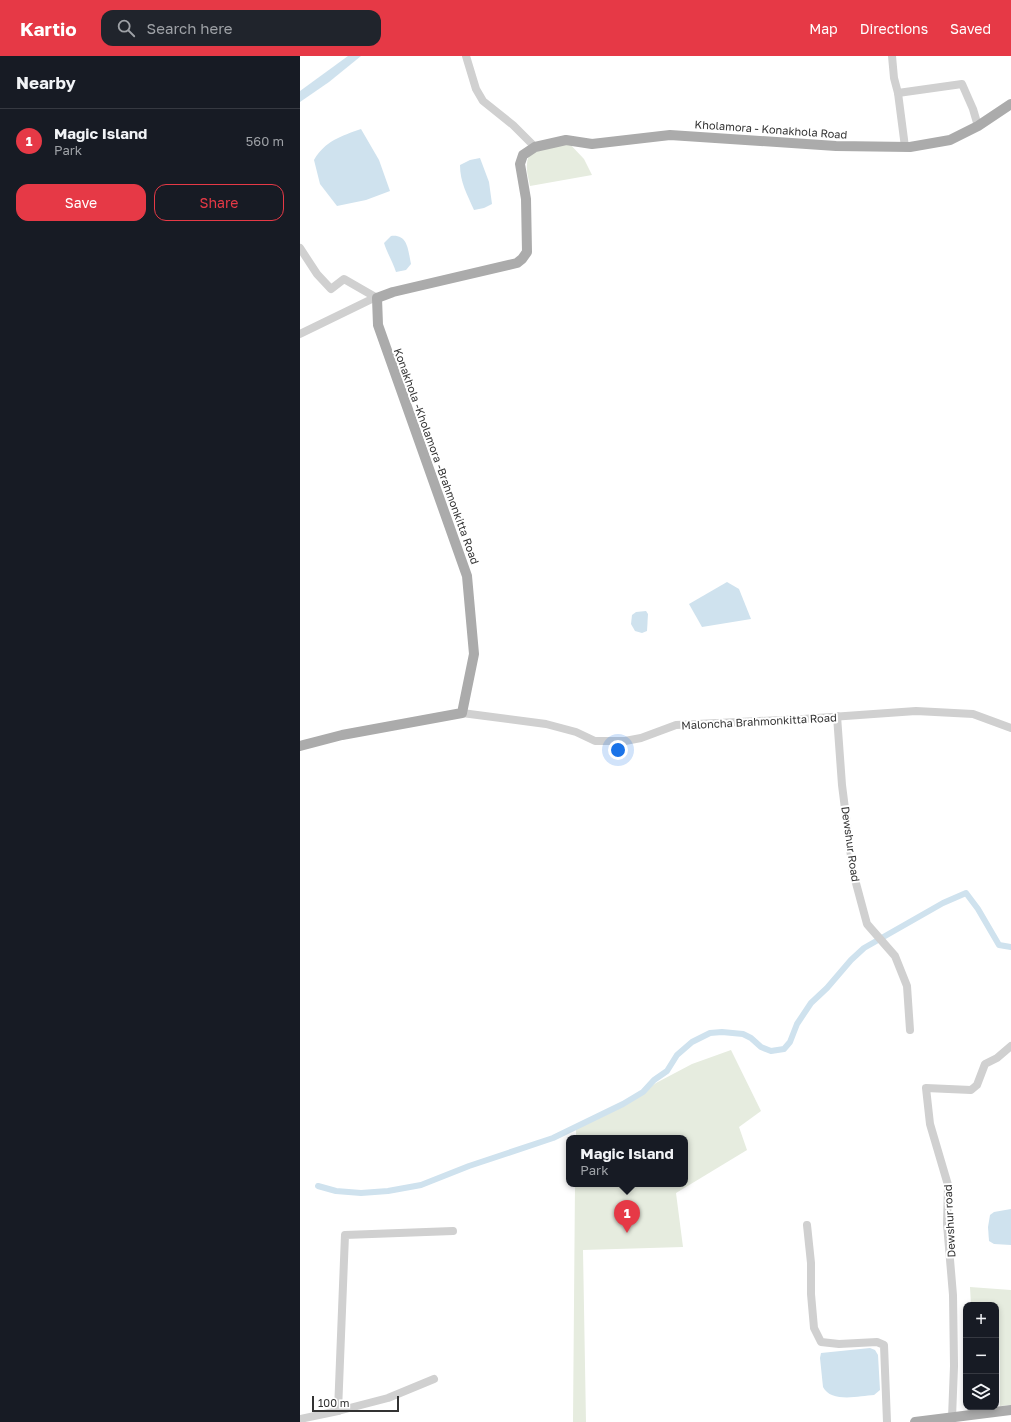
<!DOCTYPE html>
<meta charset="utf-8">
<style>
body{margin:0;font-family:"Golos Text",sans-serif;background:#20242c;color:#f1f3f6}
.controls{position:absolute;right:12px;bottom:12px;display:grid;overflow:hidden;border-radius:8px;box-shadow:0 2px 6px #0003}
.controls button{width:36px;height:36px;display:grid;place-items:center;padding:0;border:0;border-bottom:1px solid #363941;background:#171b24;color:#f1f3f6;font:20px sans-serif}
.scale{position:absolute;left:12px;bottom:10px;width:87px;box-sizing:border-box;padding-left:4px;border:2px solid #333;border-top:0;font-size:11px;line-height:14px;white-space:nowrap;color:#333;-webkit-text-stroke:3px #fff;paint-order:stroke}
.you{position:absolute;left:318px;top:694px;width:14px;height:14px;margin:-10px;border:3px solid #fff;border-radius:50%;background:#1a73e8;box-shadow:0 0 0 6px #1a73e833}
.badge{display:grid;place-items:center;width:26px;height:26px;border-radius:50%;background:#e63946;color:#fff;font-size:13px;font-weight:700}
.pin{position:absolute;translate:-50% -33px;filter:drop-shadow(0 1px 2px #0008)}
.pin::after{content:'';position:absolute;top:21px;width:14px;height:12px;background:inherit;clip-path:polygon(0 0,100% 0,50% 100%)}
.popup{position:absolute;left:266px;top:1079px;width:122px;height:52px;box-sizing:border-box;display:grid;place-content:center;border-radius:8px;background:#171b24;filter:drop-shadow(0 1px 3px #0005);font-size:13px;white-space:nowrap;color:#9ea1a6}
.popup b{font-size:15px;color:#f1f3f6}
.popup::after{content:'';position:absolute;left:50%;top:100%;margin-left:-8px;border:8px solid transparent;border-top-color:#171b24}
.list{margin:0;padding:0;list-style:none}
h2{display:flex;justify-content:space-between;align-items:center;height:52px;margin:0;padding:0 16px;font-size:17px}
h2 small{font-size:13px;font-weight:400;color:#9ea1a6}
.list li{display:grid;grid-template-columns:26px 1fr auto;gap:12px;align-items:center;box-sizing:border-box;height:64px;padding:0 16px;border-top:1px solid #363941}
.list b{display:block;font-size:15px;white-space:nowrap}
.list p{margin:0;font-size:13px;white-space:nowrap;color:#9ea1a6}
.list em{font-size:13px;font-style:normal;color:#9ea1a6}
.actions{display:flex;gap:8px;padding:12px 16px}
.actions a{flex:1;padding:9px 0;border:1px solid #e63946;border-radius:12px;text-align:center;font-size:14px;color:#e63946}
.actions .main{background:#e63946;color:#fff}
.icon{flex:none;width:22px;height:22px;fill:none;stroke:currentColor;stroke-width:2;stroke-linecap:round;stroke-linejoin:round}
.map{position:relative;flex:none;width:711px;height:1366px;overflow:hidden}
header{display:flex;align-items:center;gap:24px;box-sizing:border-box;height:56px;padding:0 20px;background:#e63946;color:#fff}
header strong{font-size:19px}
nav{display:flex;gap:22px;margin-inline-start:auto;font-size:14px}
.search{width:280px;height:36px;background:#20242c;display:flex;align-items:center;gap:10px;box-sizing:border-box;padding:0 14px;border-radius:12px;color:#9ea1a6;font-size:15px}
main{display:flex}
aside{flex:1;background:#171b24}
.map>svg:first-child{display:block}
.green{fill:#e6ecdf}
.water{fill:#cfe2ee}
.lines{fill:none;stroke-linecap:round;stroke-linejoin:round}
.canal{stroke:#cfe2ee;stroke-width:6}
.minor{stroke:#d0d0d0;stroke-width:8}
.major{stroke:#ababab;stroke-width:10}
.labels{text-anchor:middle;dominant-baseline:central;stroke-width:4;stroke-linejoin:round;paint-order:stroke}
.street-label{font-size:11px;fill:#333;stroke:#fff}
</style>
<header>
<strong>Kartio</strong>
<div class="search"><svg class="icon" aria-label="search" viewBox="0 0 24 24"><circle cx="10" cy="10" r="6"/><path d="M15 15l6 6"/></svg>Search here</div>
<nav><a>Map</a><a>Directions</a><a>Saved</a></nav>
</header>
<main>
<aside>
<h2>Nearby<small></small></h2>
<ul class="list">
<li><span class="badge">1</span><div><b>Magic Island</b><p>Park</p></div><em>560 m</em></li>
</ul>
<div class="actions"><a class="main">Save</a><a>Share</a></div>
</aside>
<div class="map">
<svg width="711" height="1366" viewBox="0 0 711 1366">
<rect width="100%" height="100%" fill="#fff"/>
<g class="green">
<path d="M 266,84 L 284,103 L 292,119 L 230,130 C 229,124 226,115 227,108 C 228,89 251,88 266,84 Z"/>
<path d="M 431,994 L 461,1055 L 439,1071 L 447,1094 L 376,1137 L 383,1191 L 283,1194 L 286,1366 L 273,1366 L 275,1128 L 385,1128 L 385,1082 L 276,1082 L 276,1073 L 312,1056 L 332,1045 L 356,1027 L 392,1008 Z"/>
<path d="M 670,1231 L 711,1234 L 711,1349 L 700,1350 L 700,1294 L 696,1294 L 696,1249 L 671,1249 Z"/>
</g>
<g class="water">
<path d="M 48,0 L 61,0 L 29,26 L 0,46 L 0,35 Z"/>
<path d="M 61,73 L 79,104 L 90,135 L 66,144 L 37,150 L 20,128 L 14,104 C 25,85 41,80 61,73 Z"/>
<path d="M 180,102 L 189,126 L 192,148 L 184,152 L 174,154 C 167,138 160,126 160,109 L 170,104 Z"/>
<path d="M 91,180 C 108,178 108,194 111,208 L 106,214 L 96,216 C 93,206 87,197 84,187 Z"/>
<path d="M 427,526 L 439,533 L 451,563 L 402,571 L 389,548 Z"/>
<path d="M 346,555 L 348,558 L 347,575 L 342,577 L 335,575 L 331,568 L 332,559 L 336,556 Z"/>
<path d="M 711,1153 L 711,1189 L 694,1188 L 689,1185 L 688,1171 L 690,1159 L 694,1156 Z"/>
<path d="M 570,1292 L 575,1294 L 578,1299 L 580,1334 L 574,1339 C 559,1340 531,1347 523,1331 L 520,1302 L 521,1297 Z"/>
</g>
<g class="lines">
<path class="canal" d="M 18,1130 L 36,1135 L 61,1137 L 88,1135 L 121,1129 L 169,1110 L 253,1082 L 323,1048 L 343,1036 L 354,1024 L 367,1015 L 377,999 L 392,986 L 410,977 L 422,976 L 443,978 L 451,982 L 461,991 L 471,995 L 484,993 L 490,986 L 497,968 L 511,947 L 527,932 L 551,904 L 564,892 L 643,847 L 666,837 L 678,853 L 699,889 L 711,891"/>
<g class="minor">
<path d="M 166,0 L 176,33 L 183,45 L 213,69 L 235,91"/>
<path d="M 592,0 L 594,22 L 598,37"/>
<path d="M 605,91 L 598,37 L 662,28 L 673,53 L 678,70"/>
<path d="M 0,192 L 17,218 L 31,233 L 44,223 L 77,242"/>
<path d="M 0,278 L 76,241"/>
<path d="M 162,657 L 246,668 L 276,676 L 295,685 L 325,685 L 341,682 L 376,669 L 503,663 L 616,655 L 673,658 L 711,672"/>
<path d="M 537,660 L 542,729 L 553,816 L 567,868 L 595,900 L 607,930 L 610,974"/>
<path d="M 507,1169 L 511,1207 L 511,1238 L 514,1272 L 521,1286 L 539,1288 L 577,1286 L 584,1289 L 587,1366"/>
<path d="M 38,1355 L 45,1179 L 153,1175"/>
<path d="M 652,1362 L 654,1310 L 653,1239 L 647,1168 L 648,1129 L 630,1068 L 626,1032 L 671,1034 L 677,1029 L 685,1008 L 697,1002 L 711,990"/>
<path d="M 0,1363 L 38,1355 L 88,1342 L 134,1323"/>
</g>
<g class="major">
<path d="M 0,690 L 42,679 L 162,657 L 174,598 L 167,520 L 78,269 L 77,242 L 93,236 L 217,207 L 222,203 L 227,196 L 226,143 L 220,108 L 223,99 L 235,91 L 266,84 L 292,88 L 370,79 L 536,90 L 610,91 L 650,84 L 678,70 L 711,48"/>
<path d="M 615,1366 L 711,1354"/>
</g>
</g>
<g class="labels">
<g class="street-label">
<text transform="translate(471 73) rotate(4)">Kholamora - Konakhola Road</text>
<text transform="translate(137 400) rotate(70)">Konakhola -Kholamora -Brahmonkitta Road</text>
<text transform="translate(459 665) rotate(-3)">Maloncha Brahmonkitta Road</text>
<text transform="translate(551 788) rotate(82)">Dewshur Road</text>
<text transform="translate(649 1165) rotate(-93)">Dewshur road</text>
</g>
</g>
</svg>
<div class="controls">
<button>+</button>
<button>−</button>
<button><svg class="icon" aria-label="layers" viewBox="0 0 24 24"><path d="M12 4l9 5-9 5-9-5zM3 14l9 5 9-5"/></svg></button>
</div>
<div class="scale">100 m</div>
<div class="you"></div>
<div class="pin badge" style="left:327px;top:1177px">1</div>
<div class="popup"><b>Magic Island</b>Park</div>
</div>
</main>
